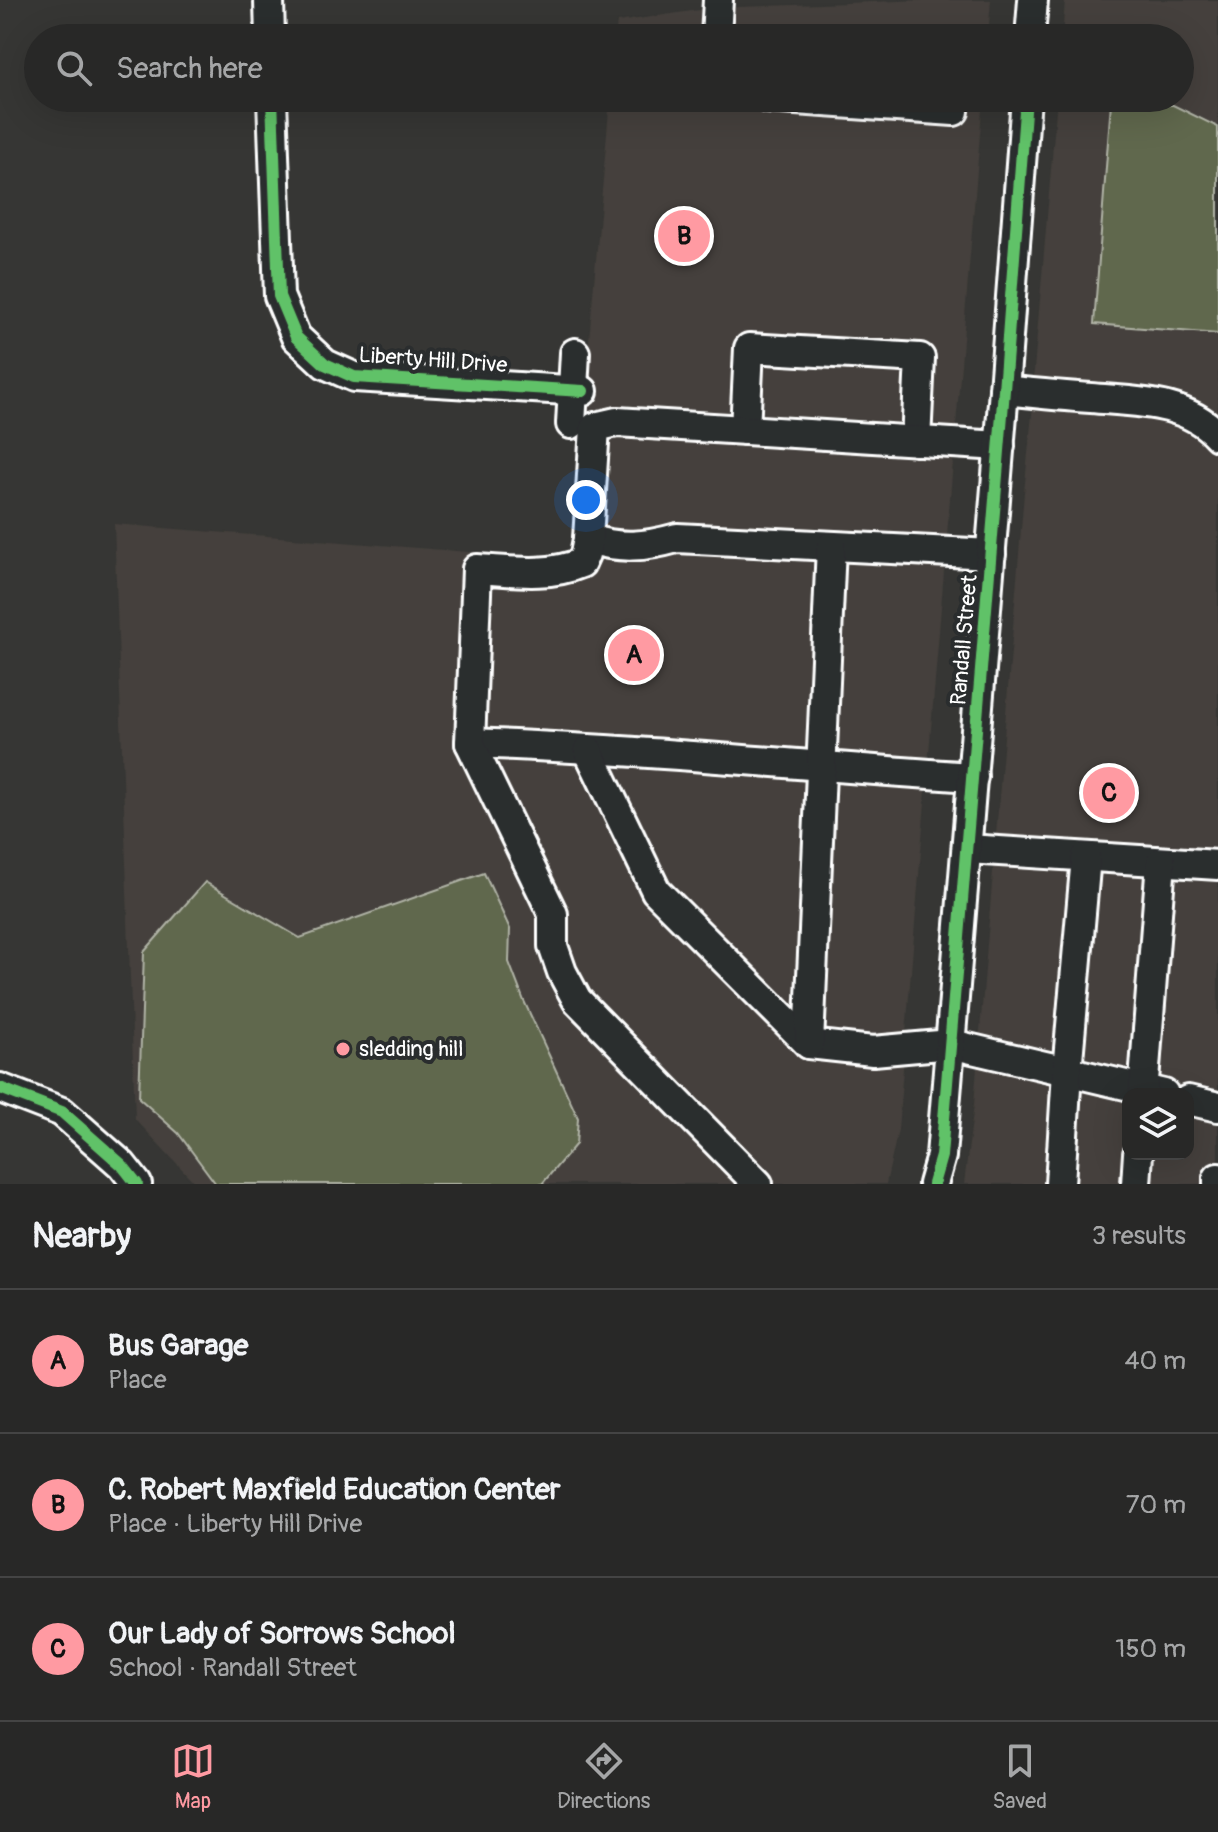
<!DOCTYPE html>
<meta charset="utf-8">
<style>
body{margin:0;font-family:Pangolin,sans-serif;background:#30302f;color:#f1f3f6}
.controls{position:absolute;right:24px;bottom:24px;display:grid;overflow:hidden;border-radius:16px;box-shadow:0 8px 32px #0002}
.controls button{width:72px;height:72px;display:grid;place-items:center;padding:0;border:0;border-bottom:2px solid #444;background:#282827;color:#f1f3f6;font:40px sans-serif}
.you{position:absolute;left:586px;top:500px;width:28px;height:28px;margin:-20px;border:6px solid #fff;border-radius:50%;background:#1a73e8;box-shadow:0 0 0 12px #1a73e833}
.badge{display:grid;place-items:center;width:52px;height:52px;border-radius:50%;background:#ff9aa2;color:#111;font-size:26px;font-weight:700}
.pin{position:absolute;translate:-50% -50%;border:4px solid #fff;box-shadow:0 2px 8px #0006}
.list{margin:0;padding:0;list-style:none}
h2{display:flex;justify-content:space-between;align-items:center;height:104px;margin:0;padding:0 32px;font-size:34px}
h2 small{font-size:26px;font-weight:400;color:#a5a6a7}
.list li{display:grid;grid-template-columns:52px 1fr auto;gap:24px;align-items:center;box-sizing:border-box;height:144px;padding:0 32px;border-top:2px solid #444}
.list b{display:block;font-size:30px;white-space:nowrap}
.list p{margin:0;font-size:26px;white-space:nowrap;color:#a5a6a7}
.list em{font-size:26px;font-style:normal;color:#a5a6a7}
.icon{flex:none;width:44px;height:44px;fill:none;stroke:currentColor;stroke-width:2;stroke-linecap:round;stroke-linejoin:round}
.map{position:relative;flex:none;width:1218px;height:1184px;overflow:hidden}
.search{position:absolute;background:#282827;box-shadow:0 8px 32px #0002;left:24px;right:24px;top:24px;height:88px;display:flex;align-items:center;gap:20px;box-sizing:border-box;padding:0 28px;border-radius:44px;color:#a5a6a7;font-size:30px}
.sheet{height:536px;background:#282827}
nav{display:flex;justify-content:space-around;align-items:center;box-sizing:border-box;height:112px;border-top:2px solid #444;background:#282827;font-size:22px;color:#a5a6a7}
nav a{display:grid;justify-items:center;gap:4px}
nav .on{color:#ff9aa2}
.map>svg:first-child{display:block}
.built{fill:#44403c;fill-rule:evenodd}
.green{fill:#61674e;stroke:#b0b3a6;stroke-width:2}
.lines{fill:none;stroke-linecap:round;stroke-linejoin:round}
.minor-casing{stroke:#fff;stroke-width:34}
.minor{stroke:#2a2d2e;stroke-width:28}
.cycleway-casing{stroke:#2a2d2e;stroke-width:17}
.cycleway{stroke:#61c268;stroke-width:12}
.poi-dot{fill:#ff9aa2;stroke:#2a2d2e;stroke-width:3}
.labels{text-anchor:middle;dominant-baseline:central;stroke-width:8;stroke-linejoin:round;paint-order:stroke}
.street-label{font-size:22px;fill:#fff;stroke:#2a2d2e}
.poi-label{font-size:22px;fill:#fff;stroke:#2a2d2e;text-anchor:start}
</style>
<div class="map">
<svg width="1218" height="1184" viewBox="0 0 1218 1184">
<rect width="100%" height="100%" fill="#363634"/>
<filter id="ink" filterUnits="userSpaceOnUse"><feTurbulence type="fractalNoise" baseFrequency=".0125" numOctaves="2"/><feDisplacementMap in="SourceGraphic" scale="16" xChannelSelector="R" yChannelSelector="G"/><feConvolveMatrix kernelMatrix="1 2 1 2 8 2 1 2 1" color-interpolation-filters="sRGB"/></filter>
<g filter="url(#ink)">
<g class="built">
<path d="M 926,0 L 991,0 L 988,38 L 615,38 L 617,22 L 712,8 Z"/>
<path d="M 1065,0 L 1218,0 L 1218,1184 L 964,1184 L 974,1104 L 1024,492 L 1035,385 L 1033,382 L 1057,98 L 1180,98 L 1180,38 L 1062,38 ZM 1128,1094 L 1188,1094 L 1188,1154 L 1128,1154 Z"/>
<path d="M 610,98 L 983,98 L 898,1130 L 886,1184 L 196,1184 L 135,1119 L 114,524 L 570,560 Z"/>
</g>
<g class="green">
<path d="M 1111,102 L 1173,105 L 1218,127 L 1218,334 L 1094,324 Z"/>
<path d="M 484,873 L 510,929 L 509,962 L 524,1001 L 578,1118 L 576,1144 L 542,1184 L 216,1184 L 178,1133 L 139,1098 L 144,952 L 205,882 L 300,938 Z"/>
</g>
<g class="lines">
<defs>
<g id="minor">
<path d="M 269,0 L 270,38"/>
<path d="M 716,38 L 718,0"/>
<path d="M 1030,38 L 1033,0"/>
<path d="M 272,98 L 279,296 L 296,337 L 325,364 L 354,377 L 583,391"/>
<path d="M 767,98 L 954,111"/>
<path d="M 1004,390 C 1033,393 1062,396 1091,398 C 1135,402 1186,400 1218,436"/>
<path d="M 571,424 L 575,353"/>
<path d="M 745,430 L 749,348 L 920,358 L 916,441"/>
<path d="M 588,539 C 620,549 645,547 677,538 L 991,554"/>
<path d="M 470,743 C 638,749 805,766 973,777"/>
<path d="M 588,750 L 656,891 L 809,1044 L 873,1051 L 951,1044 L 1164,1094"/>
<path d="M 967,849 L 1218,865"/>
<path d="M 809,1044 L 831,546"/>
<path d="M 0,1088 L 62,1112 L 122,1165 L 137,1184"/>
<path d="M 1143,1094 L 1161,862"/>
<path d="M 1188,1100 L 1218,1107"/>
<path d="M 758,1184 L 577,1000 L 562,972 L 553,946 L 553,914 L 470,743 L 477,569 C 512,571 548,577 581,563 L 585,554 L 588,539 L 595,427 L 617,422 L 1000,446"/>
<path d="M 933,1184 L 941,1156 L 1004,390 L 1026,98"/>
<path d="M 1060,1184 L 1067,1071 L 1086,857"/>
<path d="M 1136,1184 L 1138,1154"/>
<path d="M 1218,1184 L 1218,1178"/>
</g>
</defs>
<use href="#minor" class="minor-casing"/>
<use href="#minor" class="minor"/>
<defs>
<g id="cycleway">
<path d="M 272,98 L 279,296 L 296,337 L 325,364 L 354,377 L 583,391"/>
<path d="M 0,1088 L 62,1112 L 122,1165 L 137,1184"/>
<path d="M 933,1184 L 941,1156 L 1004,390 L 1026,98"/>
</g>
</defs>
<use href="#cycleway" class="cycleway-casing"/>
<use href="#cycleway" class="cycleway"/>
</g>
</g>
<circle class="poi-dot" cx="343" cy="1049" r="8"/>
<g class="labels">
<g class="street-label">
<text transform="translate(433 360) rotate(4)">Liberty Hill Drive</text>
<text transform="translate(964 640) rotate(-85)">Randall Street</text>
</g>
<g class="poi-label">
<text x="359" y="1049">sledding hill</text>
</g>
</g>
</svg>
<div class="controls">
<button><svg class="icon" aria-label="layers" viewBox="0 0 24 24"><path d="M12 4l9 5-9 5-9-5zM3 14l9 5 9-5"/></svg></button>
</div>
<div class="you"></div>
<div class="pin badge" style="left:634px;top:655px">A</div>
<div class="pin badge" style="left:684px;top:236px">B</div>
<div class="pin badge" style="left:1109px;top:793px">C</div>
<div class="search"><svg class="icon" aria-label="search" viewBox="0 0 24 24"><circle cx="10" cy="10" r="6"/><path d="M15 15l6 6"/></svg>Search here</div>
</div>
<section class="sheet">
<h2>Nearby<small>3 results</small></h2>
<ul class="list">
<li><span class="badge">A</span><div><b>Bus Garage</b><p>Place</p></div><em>40 m</em></li>
<li><span class="badge">B</span><div><b>C. Robert Maxfield Education Center</b><p>Place · Liberty Hill Drive</p></div><em>70 m</em></li>
<li><span class="badge">C</span><div><b>Our Lady of Sorrows School</b><p>School · Randall Street</p></div><em>150 m</em></li>
</ul>
</section>
<nav>
<a class="on"><svg class="icon" aria-label="map" viewBox="0 0 24 24"><path d="M3 6l6-2 6 2 6-2v14l-6 2-6-2-6 2zM9 4v14M15 6v14"/></svg>Map</a>
<a><svg class="icon" aria-label="directions" viewBox="0 0 24 24"><path d="M12 3l9 9-9 9-9-9zM9 14v-3h6M13 9l2 2-2 2"/></svg>Directions</a>
<a><svg class="icon" aria-label="saved" viewBox="0 0 24 24"><path d="M7 4h10v16l-5-4-5 4z"/></svg>Saved</a>
</nav>
